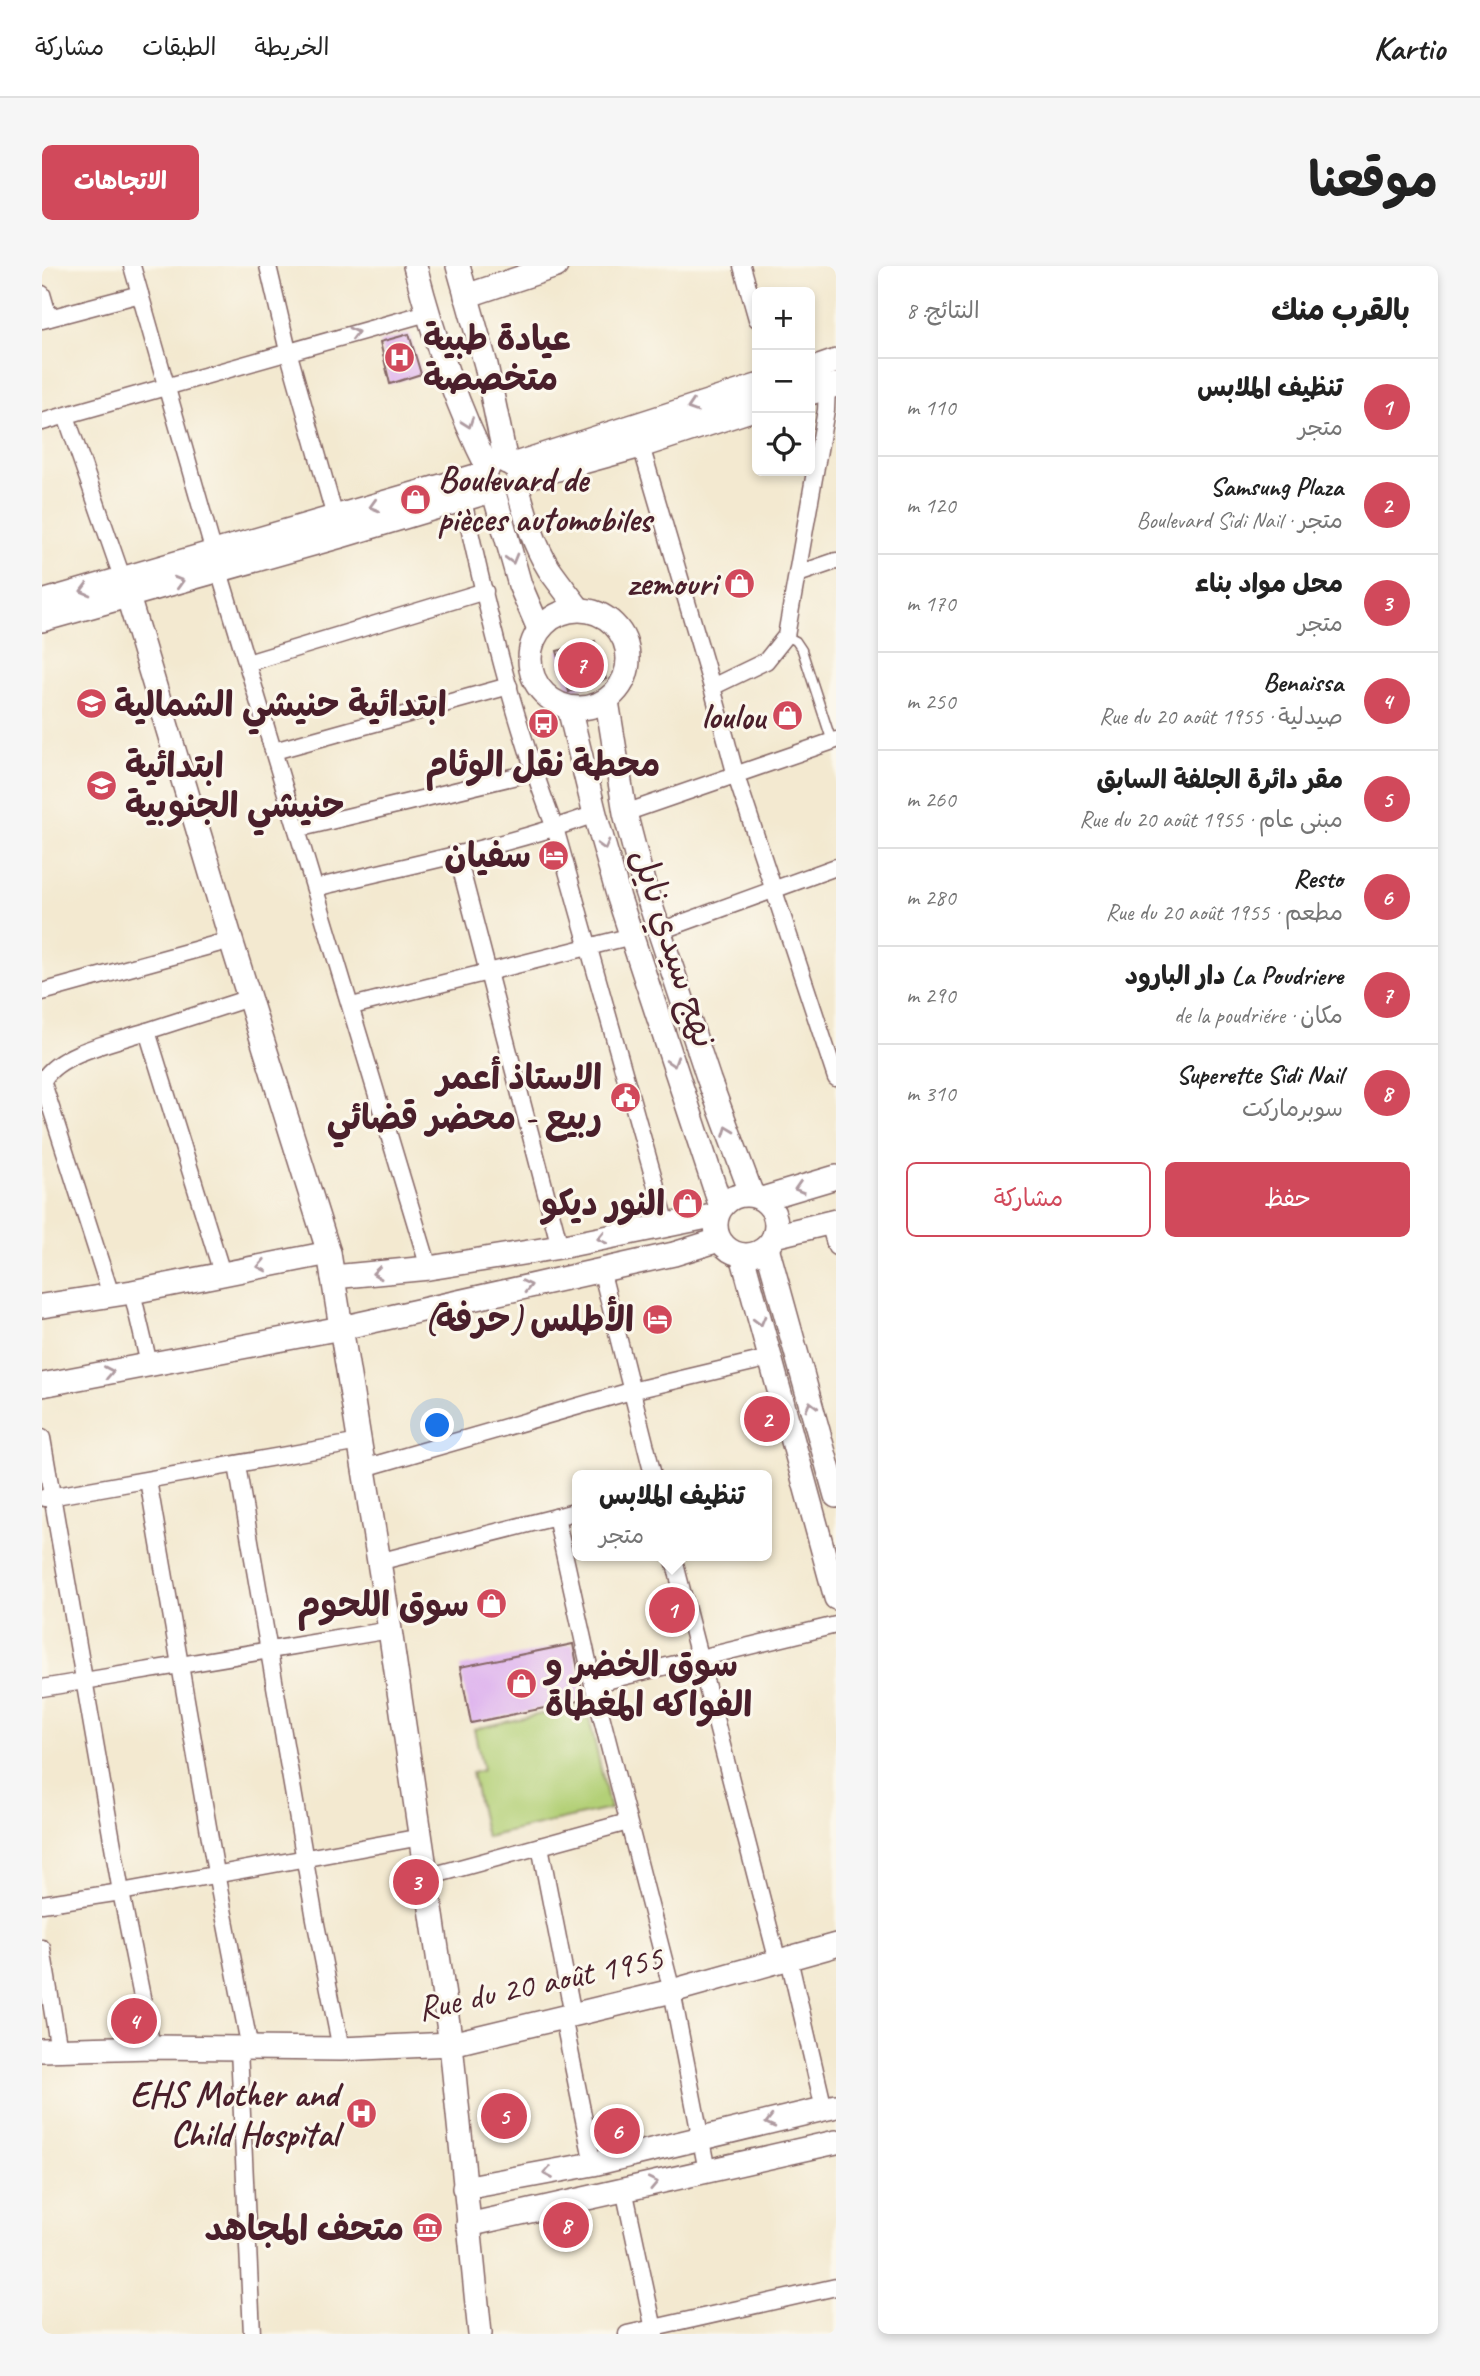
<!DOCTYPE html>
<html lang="ar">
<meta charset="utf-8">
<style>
body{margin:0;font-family:Caveat,"Playpen Sans Arabic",sans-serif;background:#f6f6f6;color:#222;direction:rtl}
.controls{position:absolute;right:21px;top:21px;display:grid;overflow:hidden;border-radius:10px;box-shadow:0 4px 10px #0003}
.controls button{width:63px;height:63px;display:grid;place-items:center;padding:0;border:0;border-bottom:2px solid #e0e0e0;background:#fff;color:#222;font:35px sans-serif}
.you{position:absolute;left:396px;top:1160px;width:24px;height:24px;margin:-18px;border:5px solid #fff;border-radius:50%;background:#1a73e8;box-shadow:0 0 0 10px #1a73e833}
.badge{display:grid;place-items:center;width:46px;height:46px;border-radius:50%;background:#d1495b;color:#fff;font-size:23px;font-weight:700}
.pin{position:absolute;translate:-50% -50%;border:4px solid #fff;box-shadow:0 2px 7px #0006}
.popup{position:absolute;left:530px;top:1204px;width:200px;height:91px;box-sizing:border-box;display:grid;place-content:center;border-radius:10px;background:#fff;filter:drop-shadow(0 2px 5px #0005);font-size:23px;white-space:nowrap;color:#767676}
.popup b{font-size:26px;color:#222}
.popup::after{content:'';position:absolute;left:50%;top:100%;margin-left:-14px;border:14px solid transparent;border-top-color:#fff}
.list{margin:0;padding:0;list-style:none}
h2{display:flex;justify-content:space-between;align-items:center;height:91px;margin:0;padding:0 28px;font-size:30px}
h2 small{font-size:23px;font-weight:400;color:#767676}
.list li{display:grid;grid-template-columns:46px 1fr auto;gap:21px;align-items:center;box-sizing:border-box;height:98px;padding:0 28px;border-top:2px solid #e0e0e0}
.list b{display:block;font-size:26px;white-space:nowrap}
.list p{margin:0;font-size:23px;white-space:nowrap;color:#767676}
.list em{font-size:23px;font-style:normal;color:#767676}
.actions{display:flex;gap:14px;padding:21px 28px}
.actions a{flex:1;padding:16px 0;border:2px solid #d1495b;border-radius:10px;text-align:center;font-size:24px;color:#d1495b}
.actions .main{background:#d1495b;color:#fff}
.icon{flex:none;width:38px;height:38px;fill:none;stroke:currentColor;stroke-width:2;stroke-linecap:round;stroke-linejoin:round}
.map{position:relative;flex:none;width:794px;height:2068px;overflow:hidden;direction:ltr;border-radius:10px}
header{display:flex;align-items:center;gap:42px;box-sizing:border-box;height:98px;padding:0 35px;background:#fff;border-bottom:2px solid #e0e0e0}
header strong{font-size:33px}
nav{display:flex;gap:38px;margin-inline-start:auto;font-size:24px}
.intro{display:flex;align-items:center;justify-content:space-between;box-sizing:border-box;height:168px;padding:0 42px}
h1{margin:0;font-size:49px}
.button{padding:18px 32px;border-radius:10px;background:#d1495b;color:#fff;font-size:24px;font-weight:700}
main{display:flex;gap:42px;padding:0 42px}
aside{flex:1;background:#fff;border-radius:10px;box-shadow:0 4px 10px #0003}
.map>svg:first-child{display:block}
.green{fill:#b3d077;stroke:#7e7851;stroke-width:2}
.building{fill:#ddb0ee}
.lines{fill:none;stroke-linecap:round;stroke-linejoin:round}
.lane-casing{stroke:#856665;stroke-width:11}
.street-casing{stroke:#856665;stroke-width:19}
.secondary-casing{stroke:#856665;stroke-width:26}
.lane{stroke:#fff;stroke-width:8}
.street{stroke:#fff;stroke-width:16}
.secondary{stroke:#fff;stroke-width:23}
.oneway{stroke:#ae9aa0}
.labels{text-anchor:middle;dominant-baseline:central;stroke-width:6;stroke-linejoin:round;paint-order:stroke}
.poi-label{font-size:35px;font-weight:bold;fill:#4a1f2b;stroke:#fbf7ec;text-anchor:end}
.street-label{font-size:35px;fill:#4a1f2b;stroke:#fbf7ec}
</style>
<header>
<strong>Kartio</strong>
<nav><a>الخريطة</a><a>الطبقات</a><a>مشاركة</a></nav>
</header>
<div class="intro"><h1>موقعنا</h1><a class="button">الاتجاهات</a></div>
<main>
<aside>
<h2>بالقرب منك<small>النتائج: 8</small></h2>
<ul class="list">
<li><span class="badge">1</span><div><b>تنظيف الملابس</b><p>متجر</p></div><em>110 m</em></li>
<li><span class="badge">2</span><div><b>Samsung Plaza</b><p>متجر · Boulevard Sidi Nail</p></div><em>120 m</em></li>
<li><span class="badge">3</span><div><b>محل مواد بناء</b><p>متجر</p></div><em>170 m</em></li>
<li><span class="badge">4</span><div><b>Benaissa</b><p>صيدلية · Rue du 20 août 1955</p></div><em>250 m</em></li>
<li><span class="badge">5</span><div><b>مقر دائرة الجلفة السابق</b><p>مبنى عام · Rue du 20 août 1955</p></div><em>260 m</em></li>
<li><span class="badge">6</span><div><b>Resto</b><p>مطعم · Rue du 20 août 1955</p></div><em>280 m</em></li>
<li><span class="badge">7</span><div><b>La Poudriere دار البارود</b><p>مكان · de la poudriére</p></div><em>290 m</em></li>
<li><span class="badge">8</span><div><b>Superette Sidi Nail</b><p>سوبرماركت</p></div><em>310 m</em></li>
</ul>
<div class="actions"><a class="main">حفظ</a><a>مشاركة</a></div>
</aside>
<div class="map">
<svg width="794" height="2068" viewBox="0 0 794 2068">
<rect width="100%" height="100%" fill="#fbf7ec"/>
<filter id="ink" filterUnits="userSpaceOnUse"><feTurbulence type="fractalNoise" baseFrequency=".0143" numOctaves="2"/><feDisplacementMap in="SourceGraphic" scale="14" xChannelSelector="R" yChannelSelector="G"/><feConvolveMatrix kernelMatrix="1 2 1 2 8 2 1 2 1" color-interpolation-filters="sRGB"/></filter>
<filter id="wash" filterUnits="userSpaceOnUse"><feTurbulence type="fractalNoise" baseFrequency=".00686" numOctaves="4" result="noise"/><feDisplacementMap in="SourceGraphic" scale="28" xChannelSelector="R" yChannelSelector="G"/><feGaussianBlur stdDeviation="1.57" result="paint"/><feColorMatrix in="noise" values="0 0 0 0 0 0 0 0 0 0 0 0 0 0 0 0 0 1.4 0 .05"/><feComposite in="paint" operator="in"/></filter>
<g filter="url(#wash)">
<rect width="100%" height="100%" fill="#f3e9d0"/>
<path class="green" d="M 544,1438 L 568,1543 L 444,1571 L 430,1507 L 441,1504 L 432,1463 Z"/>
<g id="blocks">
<g class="building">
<path d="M 367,68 L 379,108 L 348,118 L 338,76 Z"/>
<path d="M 553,375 L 564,413 L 527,426 L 515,385 Z"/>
<path d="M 531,1378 L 542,1434 L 429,1457 L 418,1401 Z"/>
</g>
</g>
</g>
<g filter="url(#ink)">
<use href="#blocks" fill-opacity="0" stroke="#856665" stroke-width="2"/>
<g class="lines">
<defs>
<path id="lane" d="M 744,370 L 754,375 L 760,384 L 790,476"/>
<g id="street">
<path d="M 90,0 L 172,287"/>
<path d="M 226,0 L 246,85 L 295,258"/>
<path d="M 700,0 L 715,53"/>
<path d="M 0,28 L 7,52"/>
<path d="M 0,54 L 98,28"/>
<path d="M 24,150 L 81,314"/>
<path d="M 0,156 L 385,47"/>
<path d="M 599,180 L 670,421 L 694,510 L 794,812"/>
<path d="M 421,234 C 445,344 472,457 513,562 L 625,959"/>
<path d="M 177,305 L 387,1002"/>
<path d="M 756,308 L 794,295"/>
<path d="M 205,397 L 443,325"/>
<path d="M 670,421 L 724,395 L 744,370 L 784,144 L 785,122 L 782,113"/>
<path d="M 232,485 L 467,420"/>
<path d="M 583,547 L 794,474"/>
<path d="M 255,563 L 491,506"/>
<path d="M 415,588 L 518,981"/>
<path d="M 273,622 C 367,599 462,581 553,548"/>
<path d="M 618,665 L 794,601"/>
<path d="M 0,726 L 189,674"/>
<path d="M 310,740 L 590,670"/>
<path d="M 105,765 L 207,732"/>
<path d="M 2,813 C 18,786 76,775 105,765 L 180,1007"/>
<path d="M 0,814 L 69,1029"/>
<path d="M 787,957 L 794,981"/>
<path d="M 559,1003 L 611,1209"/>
<path d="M 90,1026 L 107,1098"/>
<path d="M 0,1172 L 79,1626 L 110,1781"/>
<path d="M 195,1199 L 273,1653 L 299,1783"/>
<path d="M 322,1202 L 589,1125 L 728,1092"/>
<path d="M 106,1214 L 174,1607 L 208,1783"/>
<path d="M 2,1232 L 318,1176"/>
<path d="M 514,1251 L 536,1245"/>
<path d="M 631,1290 L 736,1696"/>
<path d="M 336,1296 L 514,1251 L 551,1418 L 630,1725 L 665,1905"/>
<path d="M 551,1418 L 794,1359"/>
<path d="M 0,1422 L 348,1364"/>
<path d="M 498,1580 L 531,1749"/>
<path d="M 385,1611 L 586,1556"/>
<path d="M 0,1638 L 79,1626 L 379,1571"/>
<path d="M 0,1682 L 17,1784"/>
<path d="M 747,1693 L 782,1843"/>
<path d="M 521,1751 L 551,1898"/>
<path d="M 197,1783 L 210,2068"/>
<path d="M 582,1923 L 613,2068"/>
<path d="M 585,2068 L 794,2021"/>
</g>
<g id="secondary">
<path d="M 373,0 C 391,69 414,139 446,202"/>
<path d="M 416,0 L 444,99 L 464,196"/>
<path d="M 424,30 L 514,0"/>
<path d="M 768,104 L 794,95"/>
<path d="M 768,127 L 794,119"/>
<path d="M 470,199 L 715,120"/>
<path d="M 476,214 L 599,180 L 715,142"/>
<path d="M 475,220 C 483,248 491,277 507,303 C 517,317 527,330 537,343"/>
<path d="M 452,227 L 478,319 L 497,363"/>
<path d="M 81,314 L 189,674 L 287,987 L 348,1364 L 409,1778 L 438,2068"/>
<path d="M 0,336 L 444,207"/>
<circle cx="537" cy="393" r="49"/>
<path d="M 0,354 L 299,270 L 449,225"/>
<path d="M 565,435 L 583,547 L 601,616 L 667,814 L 710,929"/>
<path d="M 527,442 L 553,548 L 577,632 L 679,941"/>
<circle cx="704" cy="959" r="30"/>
<path d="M 720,933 L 794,911"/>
<path d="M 732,970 L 794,955"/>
<path d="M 725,981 L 794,1230"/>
<path d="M 700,989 L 794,1332"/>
<path d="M 291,1011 L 387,1002 L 518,981 L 675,949"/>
<path d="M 0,1040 L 90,1026 L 287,987"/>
<path d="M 0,1119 L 299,1062 L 632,988 L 677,974"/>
<path d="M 0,1784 L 110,1781 L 299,1783 L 409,1778 L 630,1725 L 794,1679"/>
<path d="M 422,1922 L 551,1898 L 794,1840"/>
<path d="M 426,1959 L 794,1876"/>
</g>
</defs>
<use href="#lane" class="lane-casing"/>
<use href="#street" class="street-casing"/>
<use href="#secondary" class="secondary-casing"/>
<use href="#lane" class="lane"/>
<use href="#street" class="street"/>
<use href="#secondary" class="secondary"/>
</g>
<defs><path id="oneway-chevron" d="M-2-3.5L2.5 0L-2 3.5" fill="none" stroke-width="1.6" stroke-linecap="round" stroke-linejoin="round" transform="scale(1.75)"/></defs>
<g class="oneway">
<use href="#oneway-chevron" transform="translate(312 67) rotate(-15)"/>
<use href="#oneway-chevron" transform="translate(650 141) rotate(162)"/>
<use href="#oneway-chevron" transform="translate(426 157) rotate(70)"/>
<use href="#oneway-chevron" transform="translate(332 240) rotate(164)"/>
<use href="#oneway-chevron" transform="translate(470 293) rotate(74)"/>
<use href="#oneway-chevron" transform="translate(137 316) rotate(-16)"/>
<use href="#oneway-chevron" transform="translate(43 324) rotate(165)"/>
<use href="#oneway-chevron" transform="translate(562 579) rotate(74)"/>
<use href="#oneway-chevron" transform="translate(631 796) rotate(72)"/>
<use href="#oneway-chevron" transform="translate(686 865) rotate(-111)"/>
<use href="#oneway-chevron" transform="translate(757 922) rotate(163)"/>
<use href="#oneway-chevron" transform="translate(560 972) rotate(168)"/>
<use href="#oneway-chevron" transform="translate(220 1000) rotate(169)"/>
<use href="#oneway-chevron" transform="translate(335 1007) rotate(174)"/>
<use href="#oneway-chevron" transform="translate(485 1020) rotate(-13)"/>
<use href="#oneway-chevron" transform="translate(718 1055) rotate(75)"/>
<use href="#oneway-chevron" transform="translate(67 1106) rotate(-11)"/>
<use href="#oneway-chevron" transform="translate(769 1140) rotate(-105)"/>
<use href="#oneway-chevron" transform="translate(728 1856) rotate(166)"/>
<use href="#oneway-chevron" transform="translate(506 1907) rotate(170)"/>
<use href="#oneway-chevron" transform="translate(611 1917) rotate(-12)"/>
</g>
</g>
<defs>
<symbol id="hospital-disc" viewBox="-11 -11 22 22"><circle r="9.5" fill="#d1495b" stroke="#fbf7ec"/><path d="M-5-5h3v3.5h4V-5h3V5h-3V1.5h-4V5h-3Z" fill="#fff"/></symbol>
<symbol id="shop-disc" viewBox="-11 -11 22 22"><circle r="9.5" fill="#d1495b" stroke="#fbf7ec"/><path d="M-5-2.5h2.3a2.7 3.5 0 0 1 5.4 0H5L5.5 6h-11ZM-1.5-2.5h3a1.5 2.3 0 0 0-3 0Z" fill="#fff"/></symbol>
<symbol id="school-disc" viewBox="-11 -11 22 22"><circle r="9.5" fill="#d1495b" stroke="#fbf7ec"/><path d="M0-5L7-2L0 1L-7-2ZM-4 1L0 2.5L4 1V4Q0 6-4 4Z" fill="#fff"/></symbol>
<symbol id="bus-disc" viewBox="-11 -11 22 22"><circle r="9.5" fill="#d1495b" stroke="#fbf7ec"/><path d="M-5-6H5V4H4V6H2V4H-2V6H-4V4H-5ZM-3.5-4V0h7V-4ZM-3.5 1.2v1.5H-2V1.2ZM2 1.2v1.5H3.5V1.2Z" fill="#fff"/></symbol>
<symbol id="hotel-disc" viewBox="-11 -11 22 22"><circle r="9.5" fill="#d1495b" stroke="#fbf7ec"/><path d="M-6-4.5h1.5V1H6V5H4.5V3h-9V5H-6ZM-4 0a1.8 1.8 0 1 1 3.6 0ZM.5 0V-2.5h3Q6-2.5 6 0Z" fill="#fff"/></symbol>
<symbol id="civic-disc" viewBox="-11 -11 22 22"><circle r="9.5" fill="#d1495b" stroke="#fbf7ec"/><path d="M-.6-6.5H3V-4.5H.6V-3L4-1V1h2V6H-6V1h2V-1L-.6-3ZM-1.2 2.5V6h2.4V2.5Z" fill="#fff"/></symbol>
<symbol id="museum-disc" viewBox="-11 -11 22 22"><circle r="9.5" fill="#d1495b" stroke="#fbf7ec"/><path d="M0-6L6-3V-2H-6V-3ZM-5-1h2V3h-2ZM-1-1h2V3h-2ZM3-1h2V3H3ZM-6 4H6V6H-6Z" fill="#fff"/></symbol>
</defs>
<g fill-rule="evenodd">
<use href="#hospital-disc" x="340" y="74" width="35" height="35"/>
<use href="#shop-disc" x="356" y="216" width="35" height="35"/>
<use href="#shop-disc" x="680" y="300" width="35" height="35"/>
<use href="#school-disc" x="32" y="420" width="35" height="35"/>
<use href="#shop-disc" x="728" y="432" width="35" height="35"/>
<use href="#bus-disc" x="484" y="440" width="35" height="35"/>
<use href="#school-disc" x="42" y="502" width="35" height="35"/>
<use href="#hotel-disc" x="494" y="572" width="35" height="35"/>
<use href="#civic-disc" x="566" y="814" width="35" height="35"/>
<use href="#shop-disc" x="628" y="920" width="35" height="35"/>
<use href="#hotel-disc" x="598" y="1036" width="35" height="35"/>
<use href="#shop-disc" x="432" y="1320" width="35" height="35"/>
<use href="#shop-disc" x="462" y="1400" width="35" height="35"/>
<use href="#hospital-disc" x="302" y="1830" width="35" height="35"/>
<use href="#museum-disc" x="368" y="1944" width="35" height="35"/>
</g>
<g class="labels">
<g class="poi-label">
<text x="381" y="72" text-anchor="start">عيادة طبية<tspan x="381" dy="40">متخصصة</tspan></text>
<text x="396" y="213" text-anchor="start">Boulevard de<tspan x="396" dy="40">pièces automobiles</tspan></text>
<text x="675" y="317">zemouri</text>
<text x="72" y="438" text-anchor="start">ابتدائية حنيشي الشمالية</text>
<text x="723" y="450">loulou</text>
<text x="501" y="498" text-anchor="middle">محطة نقل الوئام</text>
<text x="83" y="499" text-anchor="start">ابتدائية<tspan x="83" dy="40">حنيشي الجنوبية</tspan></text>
<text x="489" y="589">سفيان</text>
<text x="560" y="811">الاستاذ أعمر<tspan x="560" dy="40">ربيع - محضر قضائي</tspan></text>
<text x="623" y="937">النور ديكو</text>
<text x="592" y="1053">الأطلس (حرفة)</text>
<text x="427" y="1338">سوق اللحوم</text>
<text x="503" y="1398" text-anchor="start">سوق الخضر و<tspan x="503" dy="40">الفواكه المغطاة</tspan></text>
<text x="296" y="1828">EHS Mother and<tspan x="296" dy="40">Child Hospital</tspan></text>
<text x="362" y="1962">متحف المجاهد</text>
</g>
<g class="street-label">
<text transform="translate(632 682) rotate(72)">نهج سيدي نايل</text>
<text transform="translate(498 1717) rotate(-12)">Rue du 20 août 1955</text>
</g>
</g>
</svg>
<div class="controls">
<button>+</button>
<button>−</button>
<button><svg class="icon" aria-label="locate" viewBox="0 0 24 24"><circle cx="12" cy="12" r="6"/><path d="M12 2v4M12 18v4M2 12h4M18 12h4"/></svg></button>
</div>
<div class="you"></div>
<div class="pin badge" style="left:630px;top:1344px">1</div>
<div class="popup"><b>تنظيف الملابس</b>متجر</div>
<div class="pin badge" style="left:725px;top:1153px">2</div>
<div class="pin badge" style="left:374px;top:1616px">3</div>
<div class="pin badge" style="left:92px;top:1755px">4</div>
<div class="pin badge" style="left:462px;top:1850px">5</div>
<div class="pin badge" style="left:575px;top:1865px">6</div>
<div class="pin badge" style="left:539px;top:399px">7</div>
<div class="pin badge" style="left:524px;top:1959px">8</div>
</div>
</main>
